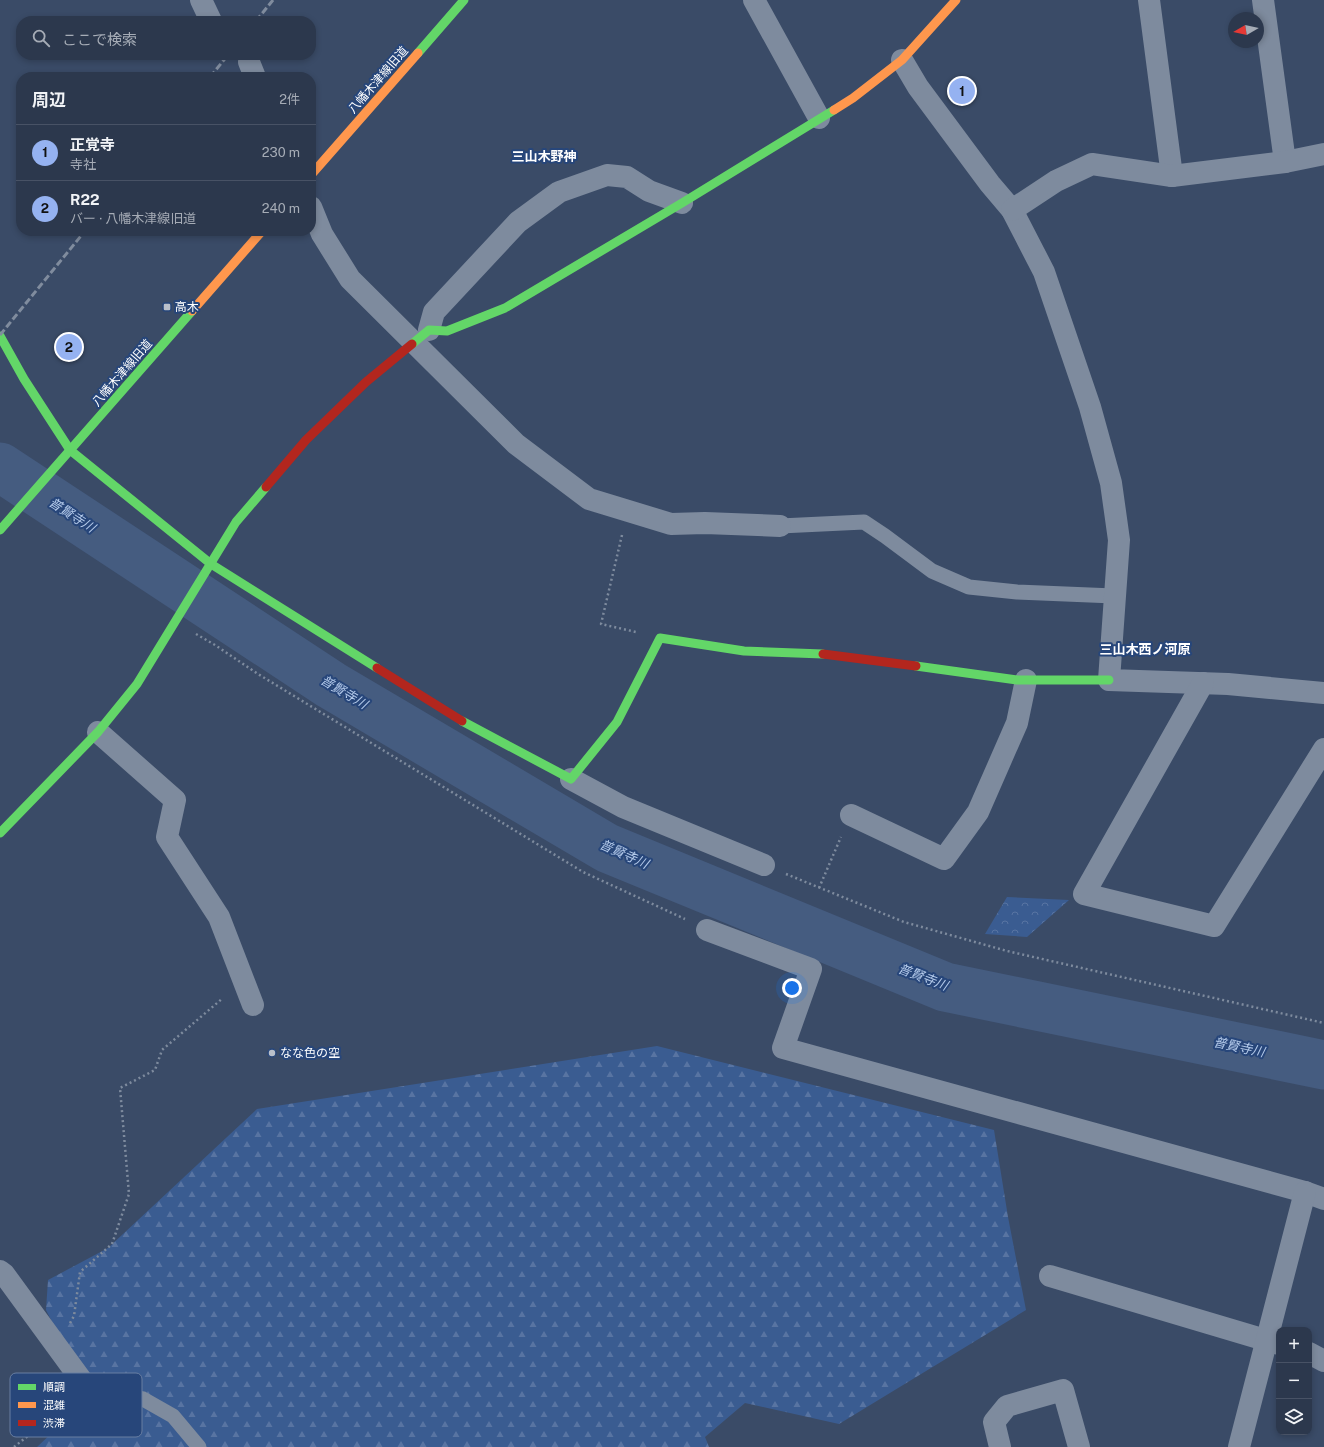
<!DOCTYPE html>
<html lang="ja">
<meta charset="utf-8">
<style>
body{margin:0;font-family:"Public Sans","Noto Sans JP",sans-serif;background:#343f54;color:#f1f3f6}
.controls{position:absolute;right:12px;bottom:12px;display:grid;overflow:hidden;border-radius:8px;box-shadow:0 2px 6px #0003}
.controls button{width:36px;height:36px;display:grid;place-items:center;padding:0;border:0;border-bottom:1px solid #485265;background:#2c384d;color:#f1f3f6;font:20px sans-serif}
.compass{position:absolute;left:1228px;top:12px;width:36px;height:36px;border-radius:50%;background:#2c384d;box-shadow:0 2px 6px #0003;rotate:261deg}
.you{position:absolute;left:792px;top:988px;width:14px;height:14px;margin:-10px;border:3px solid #fff;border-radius:50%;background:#1a73e8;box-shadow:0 0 0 6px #1a73e833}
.badge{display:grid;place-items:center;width:26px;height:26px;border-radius:50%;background:#95b2f1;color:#111;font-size:13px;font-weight:700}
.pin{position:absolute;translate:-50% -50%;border:2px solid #fff;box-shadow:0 1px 4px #0006}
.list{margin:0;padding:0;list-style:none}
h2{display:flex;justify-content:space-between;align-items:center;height:52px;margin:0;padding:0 16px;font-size:17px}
h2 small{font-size:13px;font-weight:400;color:#a6acb6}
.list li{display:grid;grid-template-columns:26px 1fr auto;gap:12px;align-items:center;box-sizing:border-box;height:56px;padding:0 16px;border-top:1px solid #485265}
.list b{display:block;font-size:15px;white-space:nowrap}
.list p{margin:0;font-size:13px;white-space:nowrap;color:#a6acb6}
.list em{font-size:13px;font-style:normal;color:#a6acb6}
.icon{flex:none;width:22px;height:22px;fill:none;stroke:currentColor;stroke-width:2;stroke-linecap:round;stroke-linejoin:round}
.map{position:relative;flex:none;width:1324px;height:1447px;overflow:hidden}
.search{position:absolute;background:#2c384d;box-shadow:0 2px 6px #0003;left:16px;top:16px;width:300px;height:44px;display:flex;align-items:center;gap:10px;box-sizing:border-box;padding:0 14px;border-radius:16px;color:#a6acb6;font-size:15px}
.panel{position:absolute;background:#2c384d;box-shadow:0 2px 6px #0003;left:16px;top:72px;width:300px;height:164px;border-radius:16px}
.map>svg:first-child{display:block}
.forest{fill:url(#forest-firs)}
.park{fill:url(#park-crowns)}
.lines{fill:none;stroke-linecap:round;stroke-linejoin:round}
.river{stroke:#455c80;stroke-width:49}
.path{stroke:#7e8b9e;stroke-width:2.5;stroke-dasharray:2 3;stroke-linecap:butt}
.lane{stroke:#7e8b9e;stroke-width:15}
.street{stroke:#7e8b9e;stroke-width:22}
.fast{stroke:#63d668;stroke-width:9}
.slow{stroke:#ff974d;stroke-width:9}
.jam{stroke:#b3261e;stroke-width:9}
.rail{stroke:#808c9e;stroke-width:3;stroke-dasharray:7 3;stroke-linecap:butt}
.poi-dot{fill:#bac0ca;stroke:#27467a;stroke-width:1.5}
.labels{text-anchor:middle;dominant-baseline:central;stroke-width:4;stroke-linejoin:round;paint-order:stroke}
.street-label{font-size:12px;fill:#fff;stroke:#27467a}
.poi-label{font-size:12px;fill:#fff;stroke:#27467a;text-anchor:start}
.neighbourhood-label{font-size:13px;font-weight:bold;fill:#fff;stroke:#27467a}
.water-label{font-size:13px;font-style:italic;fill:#b5cbeb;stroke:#27467a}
.key{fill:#27467a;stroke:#687ea2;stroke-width:1}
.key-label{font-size:11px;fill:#fff}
</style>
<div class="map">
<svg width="1324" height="1447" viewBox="0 0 1324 1447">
<defs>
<pattern id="forest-firs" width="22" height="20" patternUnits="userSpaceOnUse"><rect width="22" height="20" fill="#3a5c91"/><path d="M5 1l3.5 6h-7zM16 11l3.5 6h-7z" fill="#5874a2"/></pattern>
<pattern id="park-crowns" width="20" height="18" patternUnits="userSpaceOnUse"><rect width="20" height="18" fill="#3a5c91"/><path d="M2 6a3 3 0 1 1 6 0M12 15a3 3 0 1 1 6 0" fill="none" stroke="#5874a2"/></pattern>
</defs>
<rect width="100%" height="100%" fill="#3a4b67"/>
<path class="forest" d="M 657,1046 L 994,1130 L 1008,1217 L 1026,1310 L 839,1424 L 745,1403 L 705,1437 L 709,1447 L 37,1447 L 90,1397 L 46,1310 L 48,1280 L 108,1248 L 257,1109 Z"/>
<path class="park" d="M 1007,897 L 1069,900 L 1027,937 L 985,934 Z"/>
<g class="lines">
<path class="river" d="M 0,467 L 331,685 L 607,848 L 945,987 L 1324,1065"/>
<g class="path">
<path d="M 622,535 L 601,624 L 636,632"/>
<path d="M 196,634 L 215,645 L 258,674 L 583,872 L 685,919"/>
<path d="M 786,874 L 904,922 L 1007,951 L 1324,1023"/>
<path d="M 819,888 L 841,837"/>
<path d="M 70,1323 L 74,1316 L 80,1272 L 112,1244 L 129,1194 L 120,1088 L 155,1070 L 162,1050 L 223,998"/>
<path d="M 14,1447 L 68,1404"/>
</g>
<g class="lane">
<path d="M 780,526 L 864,522 L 885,536 L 932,571 L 969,587 L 1017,592 L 1114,596"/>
<path d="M 88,1389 L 143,1399 L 173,1416 L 199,1447"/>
</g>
<g class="street">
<path d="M 201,0 L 211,21"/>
<path d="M 754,0 L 819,118"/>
<path d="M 1149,0 L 1172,176"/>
<path d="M 1263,0 L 1285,162"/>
<path d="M 902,60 L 918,87 L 990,184 L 1012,210 L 1044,272 L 1090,407 L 1111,483 L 1119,540 L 1109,680 L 1228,684 L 1324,693"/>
<path d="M 249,62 L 255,77"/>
<path d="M 311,207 L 322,234 L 350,279 L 516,444 L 589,499 L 671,524 L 705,523 L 780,526"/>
<path d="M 1012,210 L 1056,181 L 1092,164 L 1172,176 L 1285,162 L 1324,154"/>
<path d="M 429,330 L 434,312 L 518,222 L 559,192 L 607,175 L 627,177 L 649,191 L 682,203"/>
<path d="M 1203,683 L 1084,894 L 1214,926 L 1324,749"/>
<path d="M 98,732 L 175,800 L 167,837 L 219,917 L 253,1005"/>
<path d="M 571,779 L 623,807 L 764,865"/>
<path d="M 851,815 L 944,859 L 978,812 L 1017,723 L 1026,680"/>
<path d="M 707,930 L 811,969 L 783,1048 L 1305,1192 L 1324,1199"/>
<path d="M 0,1271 L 4,1274 L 88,1389"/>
<path d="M 1050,1276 L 1279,1344"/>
<path d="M 1309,1353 L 1324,1361"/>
<path d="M 1000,1447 L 994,1422 L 1007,1406 L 1063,1390 L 1079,1447"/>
<path d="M 1239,1447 L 1305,1192"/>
</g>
<g class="fast">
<path d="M 418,53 L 464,0"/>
<path d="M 0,336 L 24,379 L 70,450 L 211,564 L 377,668"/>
<path d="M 412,344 L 429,330 L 447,331 L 505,308 L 682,203 L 834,110"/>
<path d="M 0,530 L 192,311"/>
<path d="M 916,666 L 1017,680 L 1109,680"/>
<path d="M 462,721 L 571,779 L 617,722 L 660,638 L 744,651 L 823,654"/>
<path d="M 0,833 L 98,732 L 137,684 L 236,522 L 266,487"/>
</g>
<g class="slow">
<path d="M 834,110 L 853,98 L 902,60 L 956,0"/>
<path d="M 311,175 L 418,53"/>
<path d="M 192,311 L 262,231"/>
</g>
<g class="jam">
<path d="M 266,487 L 306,440 L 366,382 L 412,344"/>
<path d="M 823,654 L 916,666"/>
<path d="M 377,668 L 462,721"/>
</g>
<g class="rail">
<path d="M 256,21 L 273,0"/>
<path d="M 210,77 L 228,55"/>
<path d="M 0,335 L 85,231"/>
</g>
</g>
<g class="poi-dot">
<rect x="163" y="303" width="8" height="8" rx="2"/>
<circle cx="272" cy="1053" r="4"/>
</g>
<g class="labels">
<g class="street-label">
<text transform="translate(378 80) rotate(-49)">八幡木津線旧道</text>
<text transform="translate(122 373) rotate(-49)">八幡木津線旧道</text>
</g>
<g class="poi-label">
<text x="175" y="307">高木</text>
<text x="280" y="1053">なな色の空</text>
</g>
<g class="neighbourhood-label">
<text x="544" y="156">三山木野神</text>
<text x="1145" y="649">三山木西ノ河原</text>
</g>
<g class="water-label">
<text transform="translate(72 515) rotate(33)">普賢寺川</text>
<text transform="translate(344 692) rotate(31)">普賢寺川</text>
<text transform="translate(624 854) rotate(24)">普賢寺川</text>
<text transform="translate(923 977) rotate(21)">普賢寺川</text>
<text transform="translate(1239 1047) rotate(12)">普賢寺川</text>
</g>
</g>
<rect x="10" y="1373" width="132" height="64" rx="6" class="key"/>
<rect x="18" y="1384" width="18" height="6" fill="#63d668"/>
<rect x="18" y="1402" width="18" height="6" fill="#ff974d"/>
<rect x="18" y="1420" width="18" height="6" fill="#b3261e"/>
<g class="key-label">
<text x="43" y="1391">順調</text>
<text x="43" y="1409">混雑</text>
<text x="43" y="1427">渋滞</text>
</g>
</svg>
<div class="controls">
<button>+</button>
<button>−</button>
<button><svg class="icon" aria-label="layers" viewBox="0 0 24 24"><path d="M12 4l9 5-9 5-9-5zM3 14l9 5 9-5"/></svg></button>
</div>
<svg class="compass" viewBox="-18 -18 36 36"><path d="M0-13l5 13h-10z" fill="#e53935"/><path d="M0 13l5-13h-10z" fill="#a6acb6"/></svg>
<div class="you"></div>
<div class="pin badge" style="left:962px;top:91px">1</div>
<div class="pin badge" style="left:69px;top:347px">2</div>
<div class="search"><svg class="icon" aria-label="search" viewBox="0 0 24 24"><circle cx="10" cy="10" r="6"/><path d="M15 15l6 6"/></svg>ここで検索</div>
<section class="panel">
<h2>周辺<small>2件</small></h2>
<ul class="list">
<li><span class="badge">1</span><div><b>正覚寺</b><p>寺社</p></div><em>230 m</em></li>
<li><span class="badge">2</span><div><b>R22</b><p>バー · 八幡木津線旧道</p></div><em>240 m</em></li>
</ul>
</section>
</div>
